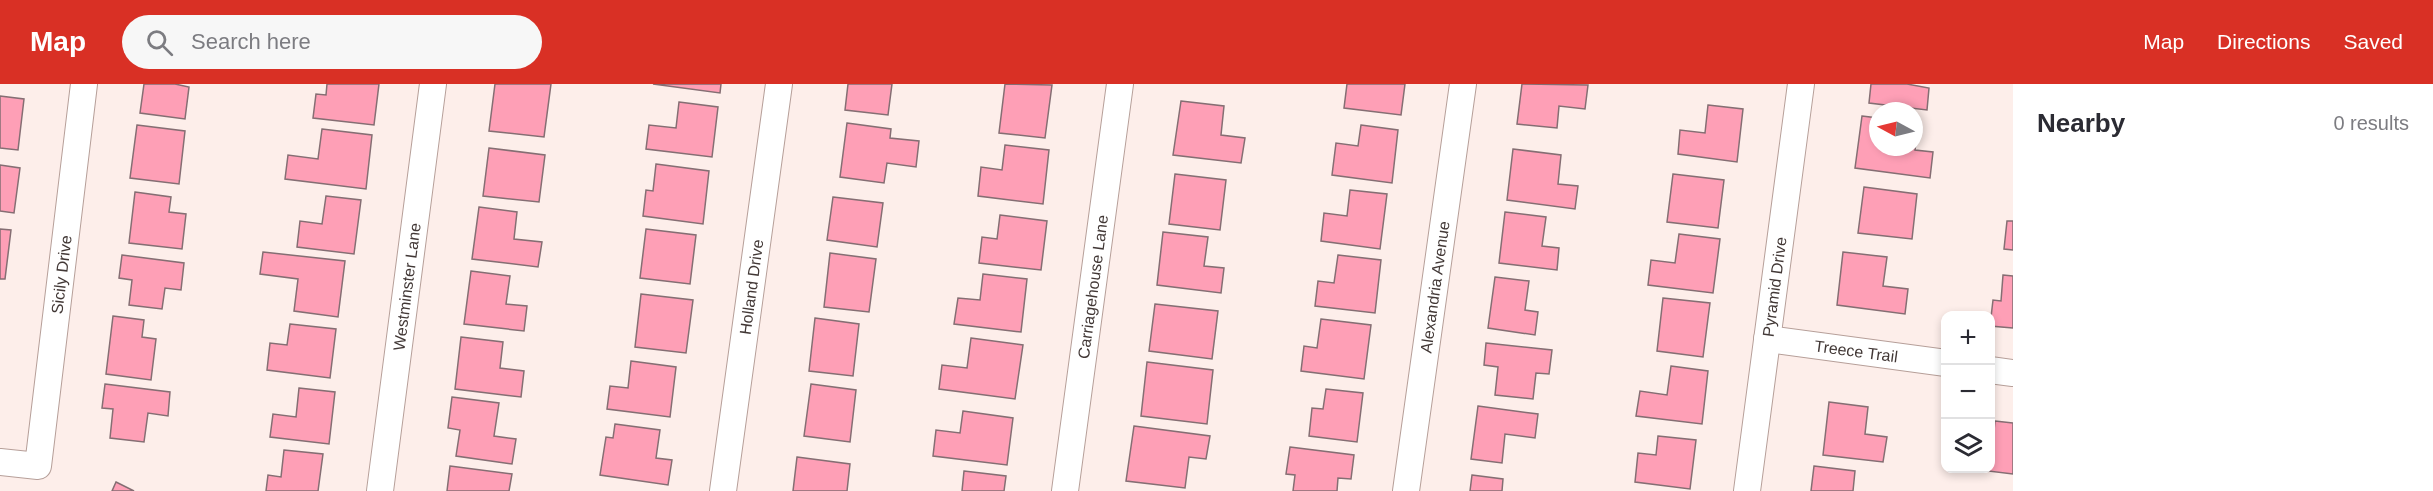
<!DOCTYPE html>
<meta charset="utf-8">
<style>
body{margin:0;font-family:Helvetica,sans-serif;background:#f7f7f7;color:#2b2b33}
.controls{position:absolute;right:18px;bottom:18px;display:grid;overflow:hidden;border-radius:12px;box-shadow:0 3px 9px #0003}
.controls button{width:54px;height:54px;display:grid;place-items:center;padding:0;border:0;border-bottom:2px solid #e1e1e2;background:#fff;color:#2b2b33;font:30px sans-serif}
.compass{position:absolute;left:1869px;top:18px;width:54px;height:54px;border-radius:50%;background:#fff;box-shadow:0 3px 9px #0003;rotate:277deg}
.list{margin:0;padding:0;list-style:none}
h2{display:flex;justify-content:space-between;align-items:center;height:78px;margin:0;padding:0 24px;font-size:26px}
h2 small{font-size:20px;font-weight:400;color:#7c7c81}
.icon{flex:none;width:33px;height:33px;fill:none;stroke:currentColor;stroke-width:2;stroke-linecap:round;stroke-linejoin:round}
.map{position:relative;flex:none;width:2013px;height:407px;overflow:hidden}
header{display:flex;align-items:center;gap:36px;box-sizing:border-box;height:84px;padding:0 30px;background:#d93025;color:#fff}
header strong{font-size:28px}
nav{display:flex;gap:33px;margin-inline-start:auto;font-size:21px}
.search{width:420px;height:54px;background:#f7f7f7;display:flex;align-items:center;gap:15px;box-sizing:border-box;padding:0 21px;border-radius:33px;color:#7c7c81;font-size:22px}
main{display:flex}
aside{flex:1;background:#fff}
.map>svg:first-child{display:block}
.building{fill:#fe9fb6;stroke:#856e73;stroke-width:1.5}
.lines{fill:none;stroke-linecap:round;stroke-linejoin:round}
.minor-casing{stroke:#b69f99;stroke-width:28}
.minor{stroke:#fff;stroke-width:26}
.labels{text-anchor:middle;dominant-baseline:central;stroke-width:5;stroke-linejoin:round;paint-order:stroke}
.street-label{font-size:16px;fill:#423836;stroke:#fff}
</style>
<header>
<strong>Map</strong>
<div class="search"><svg class="icon" aria-label="search" viewBox="0 0 24 24"><circle cx="10" cy="10" r="6"/><path d="M15 15l6 6"/></svg>Search here</div>
<nav><a>Map</a><a>Directions</a><a>Saved</a></nav>
</header>
<main>
<div class="map">
<svg width="2013" height="407" viewBox="0 0 2013 407">
<rect width="100%" height="100%" fill="#fdeeea"/>
<g class="building">
<path d="M 144,0 L 175,0 L 189,3 L 185,35 L 140,29 Z"/>
<path d="M 327,0 L 379,0 L 374,41 L 313,34 L 316,10 L 326,11 Z"/>
<path d="M 495,0 L 551,0 L 544,53 L 489,47 Z"/>
<path d="M 653,0 L 721,0 L 720,9 Z"/>
<path d="M 848,0 L 892,0 L 888,31 L 845,26 Z"/>
<path d="M 1005,0 L 1052,1 L 1045,54 L 999,49 Z"/>
<path d="M 1347,0 L 1405,0 L 1401,31 L 1344,24 Z"/>
<path d="M 1522,0 L 1588,1 L 1585,25 L 1559,22 L 1557,44 L 1517,40 Z"/>
<path d="M 1871,0 L 1907,0 L 1929,4 L 1927,26 L 1869,19 Z"/>
<path d="M 0,12 L 24,15 L 18,66 L 0,64 Z"/>
<path d="M 1181,17 L 1224,22 L 1221,51 L 1245,54 L 1241,79 L 1173,71 Z"/>
<path d="M 679,18 L 718,23 L 712,73 L 646,65 L 649,41 L 676,44 Z"/>
<path d="M 1708,21 L 1743,25 L 1737,78 L 1678,70 L 1680,46 L 1705,49 Z"/>
<path d="M 1862,32 L 1878,34 L 1878,63 L 1914,63 L 1914,38 L 1919,39 L 1915,66 L 1933,68 L 1930,94 L 1855,84 Z"/>
<path d="M 847,39 L 891,45 L 890,54 L 919,57 L 916,83 L 887,79 L 884,99 L 840,93 Z"/>
<path d="M 137,41 L 185,47 L 179,100 L 130,94 Z"/>
<path d="M 1361,41 L 1398,46 L 1392,99 L 1332,91 L 1336,59 L 1358,62 Z"/>
<path d="M 322,45 L 372,51 L 366,105 L 285,95 L 288,71 L 318,75 Z"/>
<path d="M 1005,61 L 1049,66 L 1043,120 L 978,112 L 981,83 L 1002,86 Z"/>
<path d="M 489,64 L 545,71 L 539,118 L 483,112 Z"/>
<path d="M 1513,65 L 1561,71 L 1558,100 L 1578,102 L 1575,125 L 1507,116 Z"/>
<path d="M 656,80 L 709,87 L 703,140 L 643,132 L 646,106 L 653,107 Z"/>
<path d="M 0,81 L 20,84 L 14,129 L 0,127 Z"/>
<path d="M 1175,90 L 1226,96 L 1220,146 L 1169,140 Z"/>
<path d="M 1673,90 L 1724,96 L 1718,144 L 1667,138 Z"/>
<path d="M 1864,103 L 1917,110 L 1912,155 L 1858,149 Z"/>
<path d="M 1350,106 L 1387,110 L 1380,165 L 1321,157 L 1324,129 L 1347,132 Z"/>
<path d="M 135,108 L 171,113 L 169,128 L 186,130 L 182,165 L 129,159 Z"/>
<path d="M 326,112 L 361,116 L 354,170 L 297,163 L 300,137 L 322,140 Z"/>
<path d="M 833,113 L 883,119 L 877,163 L 827,156 Z"/>
<path d="M 479,123 L 517,128 L 514,155 L 542,158 L 538,183 L 472,175 Z"/>
<path d="M 1505,128 L 1546,133 L 1542,162 L 1559,164 L 1557,186 L 1499,179 Z"/>
<path d="M 1000,131 L 1047,137 L 1041,186 L 979,179 L 982,153 L 997,155 Z"/>
<path d="M 2007,137 L 2013,137 L 2013,166 L 2004,165 Z"/>
<path d="M 0,145 L 11,146 L 5,195 L 0,195 Z"/>
<path d="M 646,145 L 696,151 L 690,200 L 640,194 Z"/>
<path d="M 1163,148 L 1208,153 L 1204,182 L 1224,184 L 1221,209 L 1157,201 Z"/>
<path d="M 1679,150 L 1720,155 L 1713,209 L 1648,201 L 1651,176 L 1675,179 Z"/>
<path d="M 263,168 L 345,177 L 338,233 L 294,227 L 298,195 L 260,190 Z"/>
<path d="M 1843,168 L 1887,173 L 1883,202 L 1908,205 L 1905,230 L 1837,221 Z"/>
<path d="M 830,169 L 876,175 L 869,228 L 824,223 Z"/>
<path d="M 122,171 L 184,179 L 181,206 L 165,204 L 162,225 L 129,221 L 132,196 L 119,194 Z"/>
<path d="M 1338,171 L 1381,176 L 1375,229 L 1315,222 L 1318,197 L 1334,199 Z"/>
<path d="M 471,187 L 510,192 L 506,220 L 527,222 L 524,247 L 464,240 Z"/>
<path d="M 983,190 L 1027,195 L 1021,248 L 954,240 L 958,214 L 980,216 Z"/>
<path d="M 2003,191 L 2013,192 L 2013,244 L 1990,242 L 1993,216 L 2001,217 Z"/>
<path d="M 1495,193 L 1529,197 L 1525,226 L 1538,228 L 1535,251 L 1488,244 Z"/>
<path d="M 641,210 L 693,216 L 686,269 L 635,263 Z"/>
<path d="M 1663,214 L 1710,219 L 1703,273 L 1657,267 Z"/>
<path d="M 1155,220 L 1218,227 L 1212,275 L 1149,267 Z"/>
<path d="M 113,232 L 144,236 L 142,253 L 156,255 L 151,296 L 106,290 Z"/>
<path d="M 815,234 L 859,240 L 853,292 L 809,287 Z"/>
<path d="M 1321,235 L 1371,241 L 1364,295 L 1301,287 L 1304,262 L 1317,264 Z"/>
<path d="M 290,240 L 336,245 L 330,294 L 267,286 L 270,259 L 287,261 Z"/>
<path d="M 461,253 L 503,258 L 500,284 L 524,287 L 521,313 L 455,305 Z"/>
<path d="M 971,254 L 1023,261 L 1015,315 L 939,305 L 942,281 L 967,284 Z"/>
<path d="M 1486,259 L 1552,266 L 1549,290 L 1536,289 L 1533,315 L 1495,311 L 1498,283 L 1484,281 Z"/>
<path d="M 631,277 L 676,283 L 670,333 L 607,325 L 610,302 L 628,304 Z"/>
<path d="M 1147,278 L 1213,286 L 1207,340 L 1141,332 Z"/>
<path d="M 1671,282 L 1708,287 L 1702,340 L 1636,332 L 1640,307 L 1667,311 Z"/>
<path d="M 105,300 L 170,308 L 168,332 L 148,329 L 144,358 L 110,354 L 113,325 L 102,324 Z"/>
<path d="M 811,300 L 856,306 L 850,358 L 804,352 Z"/>
<path d="M 299,304 L 335,308 L 329,360 L 270,353 L 273,330 L 296,333 Z"/>
<path d="M 1326,305 L 1363,309 L 1357,358 L 1309,352 L 1312,324 L 1323,325 Z"/>
<path d="M 452,313 L 499,319 L 494,352 L 516,355 L 512,380 L 456,372 L 460,346 L 448,344 Z"/>
<path d="M 1829,318 L 1868,323 L 1865,350 L 1887,353 L 1883,378 L 1823,371 Z"/>
<path d="M 1478,322 L 1538,330 L 1535,354 L 1505,350 L 1502,379 L 1471,375 Z"/>
<path d="M 963,327 L 1013,334 L 1007,381 L 933,372 L 936,346 L 960,349 Z"/>
<path d="M 1995,337 L 2013,339 L 2013,390 L 1988,387 L 1990,384 Z"/>
<path d="M 615,340 L 660,346 L 656,374 L 672,376 L 668,401 L 600,391 L 606,353 L 613,354 Z"/>
<path d="M 1134,342 L 1210,352 L 1206,375 L 1189,373 L 1185,404 L 1126,397 Z"/>
<path d="M 1658,352 L 1696,356 L 1690,405 L 1635,398 L 1638,369 L 1656,371 Z"/>
<path d="M 1290,363 L 1354,371 L 1351,395 L 1338,394 L 1337,407 L 1293,407 L 1295,391 L 1286,390 Z"/>
<path d="M 284,366 L 323,370 L 318,407 L 266,407 L 268,391 L 281,393 Z"/>
<path d="M 797,373 L 850,380 L 847,407 L 793,407 Z"/>
<path d="M 450,382 L 512,390 L 509,407 L 447,407 Z"/>
<path d="M 1814,382 L 1855,387 L 1853,407 L 1811,407 Z"/>
<path d="M 964,387 L 1006,392 L 1004,407 L 962,407 Z"/>
<path d="M 1472,391 L 1503,395 L 1502,407 L 1470,407 Z"/>
<path d="M 116,398 L 134,407 L 112,407 Z"/>
</g>
<g class="lines">
<defs>
<g id="minor">
<path id="s1" d="M 1767,255 L 1946,279"/>
<path d="M 1990,286 L 2013,289"/>
<path id="s2" d="M 0,378 L 38,382 L 84,0"/>
<path id="s3" d="M 380,407 L 433,0"/>
<path id="s4" d="M 723,407 L 779,0"/>
<path id="s5" d="M 1065,407 L 1120,0"/>
<path id="s6" d="M 1406,407 L 1463,0"/>
<path id="s7" d="M 1747,407 L 1801,0"/>
</g>
</defs>
<use href="#minor" class="minor-casing"/>
<use href="#minor" class="minor"/>
</g>
<g class="labels">
<g class="street-label">
<text stroke="none"><textPath href="#s2" startOffset="231">Sicily Drive</textPath></text>
<text stroke="none"><textPath href="#s4" startOffset="206">Holland Drive</textPath></text>
<text stroke="none"><textPath href="#s6" startOffset="206">Alexandria Avenue</textPath></text>
<text stroke="none"><textPath href="#s3" startOffset="206">Westminster Lane</textPath></text>
<text stroke="none"><textPath href="#s5" startOffset="206">Carriagehouse Lane</textPath></text>
<text stroke="none"><textPath href="#s7" startOffset="206">Pyramid Drive</textPath></text>
<text stroke="none"><textPath href="#s1" startOffset="90">Treece Trail</textPath></text>
</g>
</g>
</svg>
<div class="controls">
<button>+</button>
<button>−</button>
<button><svg class="icon" aria-label="layers" viewBox="0 0 24 24"><path d="M12 4l9 5-9 5-9-5zM3 14l9 5 9-5"/></svg></button>
</div>
<svg class="compass" viewBox="-18 -18 36 36"><path d="M0-13l5 13h-10z" fill="#e53935"/><path d="M0 13l5-13h-10z" fill="#7c7c81"/></svg>
</div>
<aside>
<h2>Nearby<small>0 results</small></h2>
<ul class="list">
</ul>
</aside>
</main>
